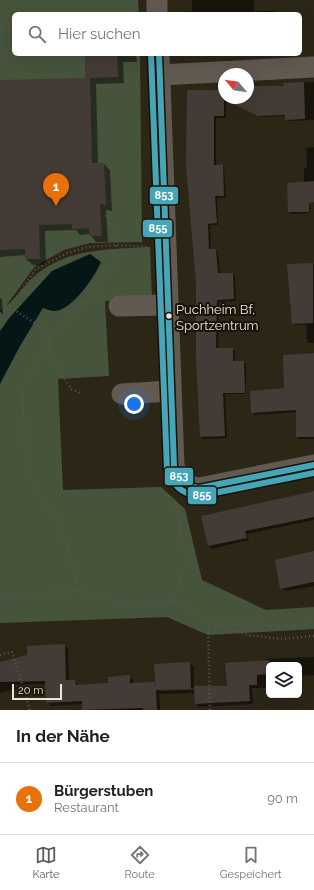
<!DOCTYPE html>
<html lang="de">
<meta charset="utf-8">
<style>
body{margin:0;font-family:Raleway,sans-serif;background:#f2f2f2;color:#202124}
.controls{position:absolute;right:12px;bottom:12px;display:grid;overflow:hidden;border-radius:6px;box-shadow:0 4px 16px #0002}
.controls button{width:36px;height:36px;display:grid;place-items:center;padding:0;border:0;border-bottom:1px solid #e0e0e0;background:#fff;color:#202124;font:20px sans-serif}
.compass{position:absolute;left:218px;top:68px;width:36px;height:36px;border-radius:50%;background:#fff;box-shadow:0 4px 16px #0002;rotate:299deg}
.scale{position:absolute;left:12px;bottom:10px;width:50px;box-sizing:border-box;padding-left:4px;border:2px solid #eae4d4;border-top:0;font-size:11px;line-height:14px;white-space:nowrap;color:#eae4d4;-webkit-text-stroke:3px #171308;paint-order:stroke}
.you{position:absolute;left:134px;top:404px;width:14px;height:14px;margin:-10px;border:3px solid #fff;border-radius:50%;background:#1a73e8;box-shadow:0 0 0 6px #1a73e833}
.badge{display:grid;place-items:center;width:26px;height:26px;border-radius:50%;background:#5d5b56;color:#fff;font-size:13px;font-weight:700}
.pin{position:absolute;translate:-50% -33px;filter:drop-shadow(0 1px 2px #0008)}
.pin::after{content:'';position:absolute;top:21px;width:14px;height:12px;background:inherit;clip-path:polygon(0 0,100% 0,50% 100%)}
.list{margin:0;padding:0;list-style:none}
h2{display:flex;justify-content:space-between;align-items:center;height:52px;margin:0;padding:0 16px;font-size:17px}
h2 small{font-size:13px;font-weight:400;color:#757577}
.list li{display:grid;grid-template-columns:26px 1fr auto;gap:12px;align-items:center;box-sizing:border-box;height:72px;padding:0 16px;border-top:1px solid #e0e0e0}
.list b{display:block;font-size:15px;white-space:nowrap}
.list p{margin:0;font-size:13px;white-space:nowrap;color:#757577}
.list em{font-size:13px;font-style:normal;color:#757577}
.icon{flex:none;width:22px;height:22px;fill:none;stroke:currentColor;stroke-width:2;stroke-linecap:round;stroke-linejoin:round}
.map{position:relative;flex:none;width:314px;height:710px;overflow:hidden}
.search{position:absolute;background:#fff;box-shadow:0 4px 16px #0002;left:12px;right:12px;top:12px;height:44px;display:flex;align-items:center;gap:10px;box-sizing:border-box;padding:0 14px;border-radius:6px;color:#757577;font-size:15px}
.sheet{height:124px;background:#fff}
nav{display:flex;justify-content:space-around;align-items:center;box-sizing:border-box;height:56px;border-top:1px solid #e0e0e0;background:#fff;font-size:11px;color:#757577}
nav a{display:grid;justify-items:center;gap:2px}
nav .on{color:#5d5b56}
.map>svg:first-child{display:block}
.green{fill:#46543c}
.water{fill:#051617}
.shadow{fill:#0007;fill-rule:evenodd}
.building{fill:#443b36}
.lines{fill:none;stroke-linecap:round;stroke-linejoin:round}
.path{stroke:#5c564d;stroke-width:2.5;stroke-dasharray:1 3;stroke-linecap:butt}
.minor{stroke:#625951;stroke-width:21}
.bus-1-casing{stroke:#171308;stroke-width:9}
.bus-2-casing{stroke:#171308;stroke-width:9}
.bus-1{stroke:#46a6b8;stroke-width:6}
.bus-2{stroke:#46a6b8;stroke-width:6}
.bus-dot{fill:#eae4d4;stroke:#171308;stroke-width:1.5}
.labels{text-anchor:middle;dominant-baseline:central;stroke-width:4;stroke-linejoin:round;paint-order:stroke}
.bus-label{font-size:13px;fill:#eae4d4;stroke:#171308;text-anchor:start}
.line-badge{stroke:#171308;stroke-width:1.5}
.badge-label{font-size:11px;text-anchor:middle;font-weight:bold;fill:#fff}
</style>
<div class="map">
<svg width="314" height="710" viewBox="0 0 314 710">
<rect width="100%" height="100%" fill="#2c2617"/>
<path class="green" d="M 0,0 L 138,0 L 139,14 L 14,14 L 14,54 L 140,54 L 142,242 L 90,243 L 64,250 L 35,266 L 6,306 C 18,297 26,282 38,273 C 71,248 111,249 150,247 L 152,300 L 105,301 L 109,376 L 58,379 L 63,490 L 161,487 L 185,509 L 202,580 L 266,610 L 314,607 L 314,629 L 208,635 L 167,617 L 0,623 L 0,313 L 3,310 L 0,310 Z"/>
<path class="water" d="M 90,254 L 101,262 C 95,277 72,310 55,311 C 51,311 46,309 43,308 L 20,346 L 0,384 L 0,331 L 10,317 L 52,271 Z"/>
<g class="shadow">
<path d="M 192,0 L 254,0 L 254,13 L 183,14 L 183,12 L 192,11 Z"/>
<path d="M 257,11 L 274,11 L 276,14 L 258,14 Z"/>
<path d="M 99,54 L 136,54 L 137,62 L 123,62 L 124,83 L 96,84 L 98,164 L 104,164 L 110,170 L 112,211 L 106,210 L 108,242 L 96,242 L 90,234 L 80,235 L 76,230 L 45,231 L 46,265 L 33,265 L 26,259 L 26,255 L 0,257 L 0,81 L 88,79 L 86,77 L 99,57 Z"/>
<path d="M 187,54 L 222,54 L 189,56 Z"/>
<path d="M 314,82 L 314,120 L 288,121 L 286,116 L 261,117 L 226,101 L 226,118 L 216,118 L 216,166 L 222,165 L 224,167 L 226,197 L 217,198 L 218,225 L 210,225 L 211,250 L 216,250 L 218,252 L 220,274 L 233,274 L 235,276 L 236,301 L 219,302 L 218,349 L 233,349 L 235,351 L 235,362 L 244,362 L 246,364 L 246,394 L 225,394 L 227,438 L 203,439 L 201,437 L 197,359 L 197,282 L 187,166 L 224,91 L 224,98 L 248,98 L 248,87 L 285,87 L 284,84 Z"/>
<path d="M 314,147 L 314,186 L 310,186 L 310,213 L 291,214 L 289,212 L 304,183 L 304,168 L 307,168 L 306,148 Z"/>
<path d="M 314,264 L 314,343 L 309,343 L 307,342 L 306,325 L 295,325 L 293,323 L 288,265 Z"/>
<path d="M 0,298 L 2,299 L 3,314 L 0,314 Z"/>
<path d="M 314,354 L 314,439 L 299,439 L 297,437 L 297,412 L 255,415 L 252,412 L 285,389 Z"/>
<path d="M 314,491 L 314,520 L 247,534 L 249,540 L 211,549 L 209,546 L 202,516 Z"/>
<path d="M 314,552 L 314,586 L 285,591 L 281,588 Z"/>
<path d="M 64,645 L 68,649 L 69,681 L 75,681 L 79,686 L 109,684 L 129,676 L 133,680 L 133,684 L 155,683 L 156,684 L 190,664 L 194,667 L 194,687 L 228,687 L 265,661 L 265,659 L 314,657 L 314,675 L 302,676 L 303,695 L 299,695 L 299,665 L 269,665 L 269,688 L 252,688 L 253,704 L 199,707 L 196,704 L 195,693 L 159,694 L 160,710 L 83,710 L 83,704 L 51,706 L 47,702 L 46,684 L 15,685 L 16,689 L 0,693 L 0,663 ZM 196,688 L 196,690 L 159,691 L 159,689 Z"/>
</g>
<g class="building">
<path d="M 98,54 L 117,54 L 118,77 L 90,78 L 92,163 L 104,163 L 106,205 L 100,204 L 102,236 L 89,236 L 89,228 L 72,229 L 72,224 L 39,225 L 40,259 L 25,259 L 25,249 L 0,250 L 0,80 L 88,78 L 85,78 L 85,56 L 98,56 Z"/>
<path d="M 304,82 L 305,119 L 285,120 L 285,115 L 258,116 L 224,100 L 224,116 L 214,116 L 214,165 L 223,164 L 224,196 L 215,196 L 217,223 L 208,224 L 209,249 L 216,249 L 218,273 L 233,273 L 234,299 L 217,300 L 216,348 L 233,348 L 233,361 L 244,361 L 245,393 L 223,393 L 225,436 L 200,437 L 196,359 L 196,282 L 186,166 L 187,90 L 224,90 L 224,98 L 248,98 L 248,86 L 284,86 L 283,83 Z"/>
<path d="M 314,181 L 314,202 L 309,203 L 309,212 L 288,212 L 287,183 Z"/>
<path d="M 313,263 L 313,323 L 292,324 L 287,264 Z"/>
<path d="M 314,353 L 314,437 L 296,437 L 296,410 L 251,413 L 250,391 L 284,388 L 283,355 Z"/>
<path d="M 314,491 L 314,517 L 245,531 L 247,538 L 208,546 L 201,516 Z"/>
<path d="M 314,551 L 314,582 L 280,589 L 275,560 Z"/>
<path d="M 65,644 L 66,680 L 75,680 L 76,685 L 108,683 L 108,677 L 130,675 L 130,683 L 155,682 L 156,690 L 154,664 L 190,662 L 191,689 L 156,690 L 157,710 L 143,710 L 143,708 L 82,710 L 82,701 L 46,703 L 45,681 L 0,682 L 0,662 L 27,655 L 27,646 Z"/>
<path d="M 269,660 L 269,674 L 257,675 L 257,685 L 249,685 L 250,701 L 195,704 L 194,686 L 227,686 L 225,663 Z"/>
</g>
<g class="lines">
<g class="path">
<path d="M 0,28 L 14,27"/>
<path d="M 87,303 L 102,304"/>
<path d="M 10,307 L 39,326 L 50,339 L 49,352 L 71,389 L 82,394"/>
<path d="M 0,313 L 10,307 L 36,269 L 67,253 L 88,247 L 116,245 L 148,247"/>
<path d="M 78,591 L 69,551 L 57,519 L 35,490 L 25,453 L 22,387 L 50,339 L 86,302 L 99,287 L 112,267 L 116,245 L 114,230 L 105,214"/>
<path d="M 0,596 L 12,594 L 78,591 L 141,607 L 173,601 L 208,621 L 210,710"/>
<path d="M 173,601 L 186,563 L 175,500"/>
<path d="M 208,621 L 216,624 L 302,625 L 314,622"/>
<path d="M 219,625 L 248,635 L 281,639 L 314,636"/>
<path d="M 0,655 L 12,652 L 30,710"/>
</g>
<g class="minor">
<path d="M 157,0 L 157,14"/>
<path d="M 159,54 L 174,466 C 179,479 184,487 199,488 L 314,465"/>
<path d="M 160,75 L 314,67"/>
<path d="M 119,306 L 168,305"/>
<path d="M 122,394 L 170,391"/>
</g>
<defs>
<path id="bus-1" d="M 159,54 L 174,466 C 179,479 185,486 199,488 L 314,465"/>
<path id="bus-2" d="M 151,54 L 167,469 C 173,485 181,494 199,496 L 314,473"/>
</defs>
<use href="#bus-1" class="bus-1-casing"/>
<use href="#bus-2" class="bus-2-casing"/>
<use href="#bus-1" class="bus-1"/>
<use href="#bus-2" class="bus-2"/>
</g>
<circle class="bus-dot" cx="169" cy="316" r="3.5"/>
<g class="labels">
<g class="bus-label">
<text x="176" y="309">Puchheim Bf,<tspan x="176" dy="16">Sportzentrum</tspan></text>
</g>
</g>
<g class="line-badge">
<rect x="149" y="186" width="30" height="19" rx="4" fill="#46a6b8"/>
<rect x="142" y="219" width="31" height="19" rx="4" fill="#46a6b8"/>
<rect x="164" y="467" width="30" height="19" rx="4" fill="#46a6b8"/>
<rect x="187" y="486" width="30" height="19" rx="4" fill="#46a6b8"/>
</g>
<g class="badge-label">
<text x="164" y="199">853</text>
<text x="158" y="232">855</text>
<text x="179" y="480">853</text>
<text x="202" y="499">855</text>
</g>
</svg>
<div class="controls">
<button><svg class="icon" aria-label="layers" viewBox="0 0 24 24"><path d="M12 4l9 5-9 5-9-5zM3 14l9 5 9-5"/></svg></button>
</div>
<svg class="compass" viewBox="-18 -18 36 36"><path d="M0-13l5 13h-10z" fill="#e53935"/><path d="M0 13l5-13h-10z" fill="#757577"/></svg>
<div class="scale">20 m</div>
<div class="you"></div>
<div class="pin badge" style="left:56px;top:206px;background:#e8710a">1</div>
<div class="search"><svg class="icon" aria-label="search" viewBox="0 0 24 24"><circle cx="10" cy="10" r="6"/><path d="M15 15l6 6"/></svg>Hier suchen</div>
</div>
<section class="sheet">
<h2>In der Nähe<small></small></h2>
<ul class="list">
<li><span class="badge" style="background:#e8710a">1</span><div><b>Bürgerstuben</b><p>Restaurant</p></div><em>90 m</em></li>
</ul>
</section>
<nav>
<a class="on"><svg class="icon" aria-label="map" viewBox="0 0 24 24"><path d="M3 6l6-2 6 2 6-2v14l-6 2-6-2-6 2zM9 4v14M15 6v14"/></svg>Karte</a>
<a><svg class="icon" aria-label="directions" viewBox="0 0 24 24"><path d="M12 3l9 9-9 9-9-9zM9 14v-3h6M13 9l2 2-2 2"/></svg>Route</a>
<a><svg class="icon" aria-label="saved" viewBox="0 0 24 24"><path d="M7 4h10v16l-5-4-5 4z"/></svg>Gespeichert</a>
</nav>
